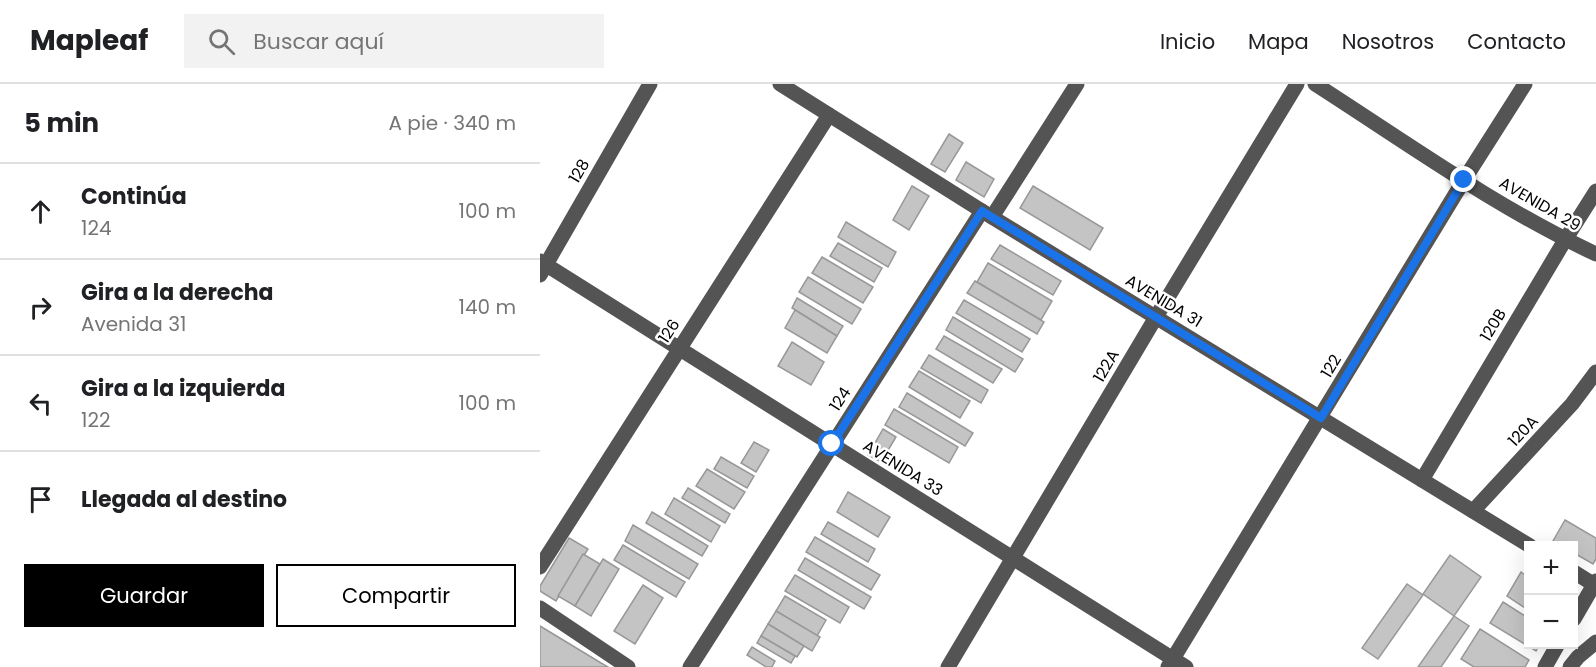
<!DOCTYPE html>
<html lang="es">
<meta charset="utf-8">
<style>
body{margin:0;font-family:Poppins,sans-serif;background:#f2f2f2;color:#202124}
.controls{position:absolute;right:18px;bottom:18px;display:grid;overflow:hidden;border-radius:0px;box-shadow:0 6px 24px #0002}
.controls button{width:54px;height:54px;display:grid;place-items:center;padding:0;border:0;border-bottom:2px solid #e0e0e0;background:#fff;color:#202124;font:30px sans-serif}
.stop{position:absolute;width:18px;height:18px;margin:-14px;border:4px solid #1a73e8;border-radius:50%;background:#fff}
.stop.end{background:#1a73e8;border-color:#fff;box-shadow:0 2px 6px #0008}
.list{margin:0;padding:0;list-style:none}
h2{display:flex;justify-content:space-between;align-items:center;height:78px;margin:0;padding:0 24px;font-size:26px}
h2 small{font-size:20px;font-weight:400;color:#757577}
.list li{display:grid;grid-template-columns:39px 1fr auto;gap:18px;align-items:center;box-sizing:border-box;height:96px;padding:0 24px;border-top:2px solid #e0e0e0}
.list b{display:block;font-size:22px;white-space:nowrap}
.list p{margin:0;font-size:20px;white-space:nowrap;color:#757577}
.list em{font-size:20px;font-style:normal;color:#757577}
.actions{display:flex;gap:12px;padding:18px 24px}
.actions a{flex:1;padding:14px 0;border:2px solid #000;border-radius:0px;text-align:center;font-size:21px;color:#000}
.actions .main{background:#000;color:#fff}
.icon{flex:none;width:33px;height:33px;fill:none;stroke:currentColor;stroke-width:2;stroke-linecap:round;stroke-linejoin:round}
.map{position:relative;flex:none;width:1056px;height:583px;overflow:hidden}
header{display:flex;align-items:center;gap:36px;box-sizing:border-box;height:84px;padding:0 30px;background:#fff;border-bottom:2px solid #e0e0e0}
header strong{font-size:28px}
nav{display:flex;gap:33px;margin-inline-start:auto;font-size:21px}
.search{width:420px;height:54px;background:#f2f2f2;display:flex;align-items:center;gap:15px;box-sizing:border-box;padding:0 21px;border-radius:0px;color:#757577;font-size:22px}
main{display:flex}
aside{flex:1;background:#fff}
.map>svg:first-child{display:block}
.building{fill:#c4c4c4;stroke:#989898;stroke-width:1.5}
.lines{fill:none;stroke-linecap:round;stroke-linejoin:round}
.minor{stroke:#545454;stroke-width:15}
.route{stroke:#1a73e8;stroke-width:8}
.labels{text-anchor:middle;dominant-baseline:central;stroke-width:5;stroke-linejoin:round;paint-order:stroke}
.street-label{font-size:16px;fill:#000;stroke:#fff}
</style>
<header>
<strong>Mapleaf</strong>
<div class="search"><svg class="icon" aria-label="search" viewBox="0 0 24 24"><circle cx="10" cy="10" r="6"/><path d="M15 15l6 6"/></svg>Buscar aquí</div>
<nav><a>Inicio</a><a>Mapa</a><a>Nosotros</a><a>Contacto</a></nav>
</header>
<main>
<aside>
<h2>5 min<small>A pie · 340 m</small></h2>
<ul class="list">
<li><svg class="icon" aria-label="ahead" viewBox="0 0 24 24"><path d="M12 20V5M6 11l6-6 6 6"/></svg><div><b>Continúa</b><p>124</p></div><em>100 m</em></li>
<li><svg class="icon" aria-label="right" viewBox="0 0 24 24"><path d="M7 20v-9h11M14 6l5 5-5 5"/></svg><div><b>Gira a la derecha</b><p>Avenida 31</p></div><em>140 m</em></li>
<li><svg class="icon" aria-label="left" viewBox="0 0 24 24"><path d="M17 20v-9H6M10 6l-5 5 5 5"/></svg><div><b>Gira a la izquierda</b><p>122</p></div><em>100 m</em></li>
<li><svg class="icon" aria-label="arrive" viewBox="0 0 24 24"><path d="M6 21V4h12l-3 4 3 4H6"/></svg><div><b>Llegada al destino</b></div></li>
</ul>
<div class="actions"><a class="main">Guardar</a><a>Compartir</a></div>
</aside>
<div class="map">
<svg width="1056" height="583" viewBox="0 0 1056 583">
<rect width="100%" height="100%" fill="#fff"/>
<g class="building">
<path d="M 409,50 L 423,59 L 405,88 L 391,80 Z"/>
<path d="M 426,78 L 454,95 L 444,113 L 416,96 Z"/>
<path d="M 372,102 L 389,112 L 369,146 L 353,136 Z"/>
<path d="M 493,102 L 563,144 L 550,166 L 480,124 Z"/>
<path d="M 306,138 L 356,168 L 348,183 L 298,153 Z"/>
<path d="M 298,159 L 342,184 L 334,198 L 290,172 Z"/>
<path d="M 460,161 L 521,197 L 513,211 L 451,175 Z"/>
<path d="M 282,173 L 333,203 L 323,219 L 272,189 Z"/>
<path d="M 448,179 L 512,217 L 501,236 L 437,198 Z"/>
<path d="M 268,193 L 321,225 L 312,240 L 259,208 Z"/>
<path d="M 435,197 L 504,238 L 497,250 L 427,209 Z"/>
<path d="M 257,214 L 303,242 L 297,252 L 252,224 Z"/>
<path d="M 424,216 L 490,255 L 482,268 L 416,229 Z"/>
<path d="M 255,226 L 297,252 L 287,269 L 245,244 Z"/>
<path d="M 413,233 L 483,275 L 475,288 L 406,246 Z"/>
<path d="M 404,252 L 462,285 L 453,299 L 396,265 Z"/>
<path d="M 252,258 L 284,278 L 271,301 L 238,282 Z"/>
<path d="M 389,271 L 448,306 L 441,319 L 381,284 Z"/>
<path d="M 379,287 L 430,317 L 420,334 L 369,303 Z"/>
<path d="M 367,309 L 433,349 L 425,362 L 359,323 Z"/>
<path d="M 354,325 L 418,363 L 409,379 L 345,341 Z"/>
<path d="M 343,345 L 356,353 L 341,378 L 328,371 Z"/>
<path d="M 214,358 L 229,366 L 216,388 L 201,379 Z"/>
<path d="M 181,373 L 214,392 L 207,404 L 174,385 Z"/>
<path d="M 167,385 L 205,408 L 194,425 L 156,402 Z"/>
<path d="M 148,404 L 190,430 L 185,439 L 142,414 Z"/>
<path d="M 308,408 L 350,433 L 338,453 L 297,428 Z"/>
<path d="M 134,414 L 180,442 L 171,458 L 125,430 Z"/>
<path d="M 112,428 L 168,462 L 162,472 L 106,439 Z"/>
<path d="M 1025,436 L 1056,454 L 1056,475 L 1053,480 L 1034,469 L 1034,462 L 1021,462 L 1013,457 Z"/>
<path d="M 288,438 L 335,465 L 328,478 L 281,450 Z"/>
<path d="M 93,441 L 158,480 L 149,495 L 85,457 Z"/>
<path d="M 275,453 L 340,491 L 331,506 L 266,468 Z"/>
<path d="M 29,454 L 48,465 L 16,517 L 0,507 L 0,502 Z"/>
<path d="M 83,461 L 145,498 L 136,513 L 74,476 Z"/>
<path d="M 43,470 L 60,480 L 35,522 L 18,512 Z"/>
<path d="M 910,471 L 941,493 L 914,532 L 883,510 Z"/>
<path d="M 265,474 L 331,513 L 324,525 L 258,486 Z"/>
<path d="M 63,475 L 79,485 L 51,532 L 35,522 Z"/>
<path d="M 981,488 L 988,493 L 988,526 L 967,512 Z"/>
<path d="M 255,491 L 309,523 L 300,539 L 245,507 Z"/>
<path d="M 867,500 L 883,511 L 838,575 L 822,564 Z"/>
<path d="M 103,501 L 123,514 L 95,560 L 74,547 Z"/>
<path d="M 245,512 L 286,536 L 277,552 L 236,527 Z"/>
<path d="M 963,518 L 988,534 L 988,560 L 1000,560 L 996,567 L 950,539 Z"/>
<path d="M 236,527 L 280,553 L 272,567 L 228,540 Z"/>
<path d="M 914,532 L 929,542 L 901,583 L 878,583 Z"/>
<path d="M 228,540 L 264,562 L 257,573 L 221,552 Z"/>
<path d="M 0,542 L 61,579 L 68,583 L 0,583 Z"/>
<path d="M 940,545 L 989,576 L 985,583 L 934,583 L 921,575 Z"/>
<path d="M 221,552 L 255,572 L 251,579 L 217,559 Z"/>
<path d="M 212,563 L 235,577 L 232,583 L 226,583 L 207,571 Z"/>
</g>
<g class="lines">
<g class="minor">
<path d="M 240,0 L 442,127 L 990,462"/>
<path d="M 775,0 C 867,59 957,124 1056,170"/>
<path d="M 452,133 L 537,0"/>
<path d="M 0,177 L 646,583"/>
<path d="M 0,191 L 110,0"/>
<path d="M 882,396 L 1025,156 L 1056,107"/>
<path d="M 933,427 L 1032,320 L 1056,288"/>
<path d="M 0,483 L 289,31"/>
<path d="M 1034,488 L 1056,502"/>
<path d="M 0,524 L 88,583"/>
<path d="M 1034,535 L 1056,497"/>
<path d="M 150,583 L 442,127"/>
<path d="M 408,583 L 616,233 L 757,0"/>
<path d="M 628,583 L 924,96 L 985,0"/>
<path d="M 1005,583 L 1018,560"/>
<path d="M 1030,583 L 1038,573 L 1056,558"/>
</g>
</g>
<g class="lines">
<path class="route" d="M 292,360 L 442,127 L 781,334 L 924,96"/>
</g>
<g class="labels">
<g class="street-label">
<text transform="translate(39 87) rotate(-60)">128</text>
<text transform="translate(1000 120) rotate(30)">AVENIDA 29</text>
<text transform="translate(624 217) rotate(31)">AVENIDA 31</text>
<text transform="translate(953 241) rotate(-59)">120B</text>
<text transform="translate(129 247) rotate(-57)">126</text>
<text transform="translate(566 282) rotate(-60)">122A</text>
<text transform="translate(791 282) rotate(-59)">122</text>
<text transform="translate(300 315) rotate(-57)">124</text>
<text transform="translate(983 347) rotate(-47)">120A</text>
<text transform="translate(363 384) rotate(32)">AVENIDA 33</text>
</g>
</g>
</svg>
<div class="controls">
<button>+</button>
<button>−</button>
</div>
<div class="stop" style="left:292px;top:360px"></div>
<div class="stop end" style="left:924px;top:96px"></div>
</div>
</main>
